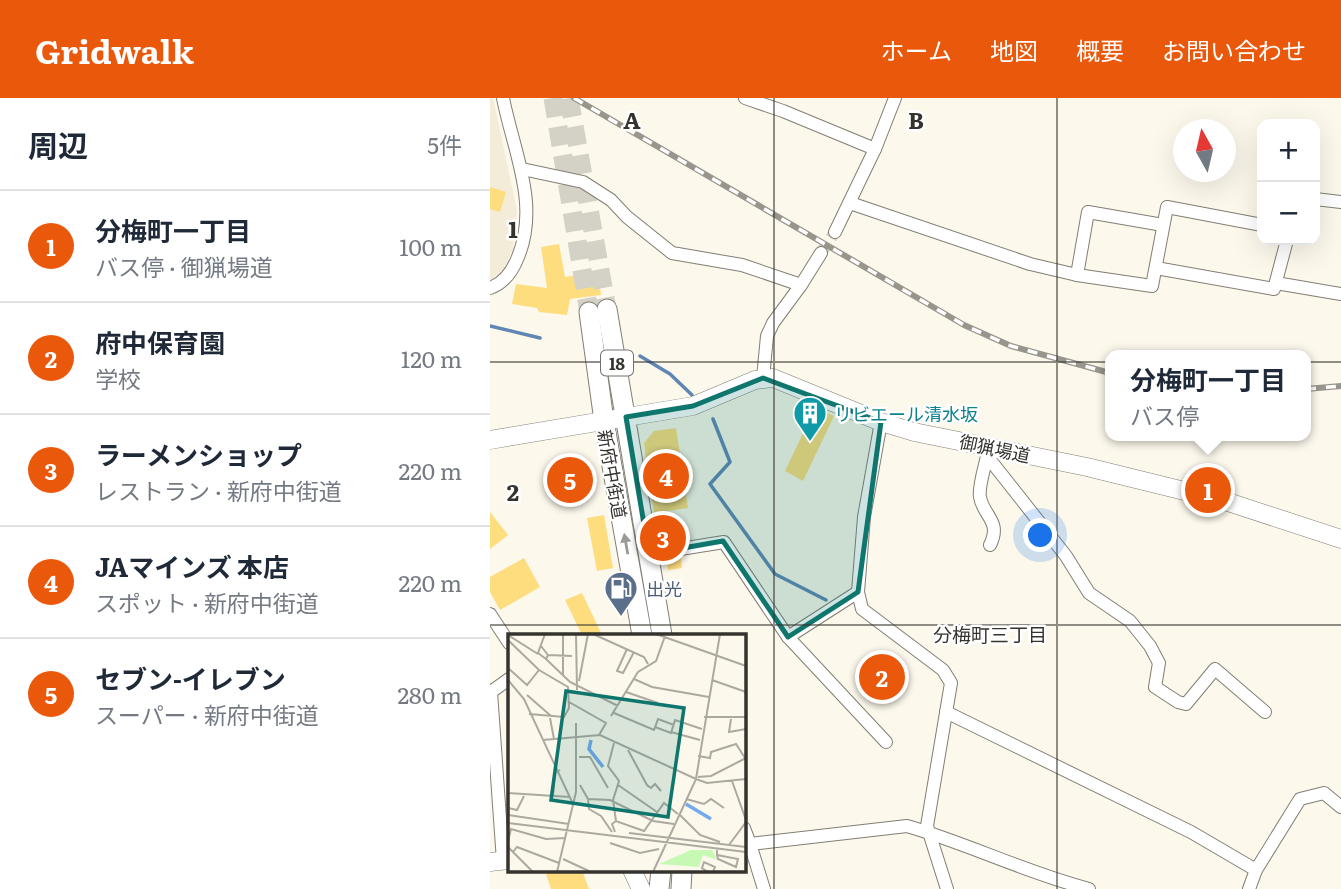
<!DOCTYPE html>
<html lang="ja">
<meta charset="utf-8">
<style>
body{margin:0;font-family:Literata,"Noto Sans JP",serif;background:#f2f2f3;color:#1f2937}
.controls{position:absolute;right:21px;top:21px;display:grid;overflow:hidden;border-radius:14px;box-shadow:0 7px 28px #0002}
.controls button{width:63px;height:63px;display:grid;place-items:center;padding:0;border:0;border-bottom:2px solid #e0e1e3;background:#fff;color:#1f2937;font:35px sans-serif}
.compass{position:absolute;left:683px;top:21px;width:63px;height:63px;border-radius:50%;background:#fff;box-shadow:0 7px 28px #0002;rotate:352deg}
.you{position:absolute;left:551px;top:438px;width:24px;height:24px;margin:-18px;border:5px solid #fff;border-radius:50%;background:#1a73e8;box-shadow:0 0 0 10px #1a73e833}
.badge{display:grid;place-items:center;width:46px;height:46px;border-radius:50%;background:#ea580c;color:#fff;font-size:23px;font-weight:700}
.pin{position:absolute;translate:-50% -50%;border:4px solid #fff;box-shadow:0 2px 7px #0006}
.popup{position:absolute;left:615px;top:252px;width:206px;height:91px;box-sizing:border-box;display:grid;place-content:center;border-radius:14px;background:#fff;filter:drop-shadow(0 2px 5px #0005);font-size:23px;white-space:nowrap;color:#747a83}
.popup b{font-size:26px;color:#1f2937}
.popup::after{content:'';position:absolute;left:50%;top:100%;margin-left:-14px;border:14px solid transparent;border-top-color:#fff}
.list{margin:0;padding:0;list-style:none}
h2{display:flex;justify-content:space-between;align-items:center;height:91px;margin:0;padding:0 28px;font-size:30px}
h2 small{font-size:23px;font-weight:400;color:#747a83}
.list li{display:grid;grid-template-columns:46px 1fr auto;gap:21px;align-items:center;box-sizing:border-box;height:112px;padding:0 28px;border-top:2px solid #e0e1e3}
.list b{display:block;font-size:26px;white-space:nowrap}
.list p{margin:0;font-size:23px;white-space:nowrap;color:#747a83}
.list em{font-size:23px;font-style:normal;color:#747a83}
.map{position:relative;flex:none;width:851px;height:791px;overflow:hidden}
header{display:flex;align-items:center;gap:42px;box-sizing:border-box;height:98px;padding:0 35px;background:#ea580c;color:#fff}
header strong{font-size:33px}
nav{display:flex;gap:38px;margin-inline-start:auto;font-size:24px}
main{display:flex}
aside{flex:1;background:#fff}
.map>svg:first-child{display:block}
.built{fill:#f3ecd9}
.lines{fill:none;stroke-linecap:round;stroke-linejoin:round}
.stream{stroke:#5f86b5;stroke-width:3.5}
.building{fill:#fedd7f}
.street-tunnel{stroke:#d4d1c6;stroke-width:12;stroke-dasharray:12 6;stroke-linecap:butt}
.primary-tunnel{stroke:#d4d1c6;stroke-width:19;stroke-dasharray:19 10;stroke-linecap:butt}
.street-casing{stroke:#827e74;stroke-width:14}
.secondary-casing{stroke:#827e74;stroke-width:19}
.primary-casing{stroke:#827e74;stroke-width:21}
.street{stroke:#fff;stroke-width:12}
.secondary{stroke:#fff;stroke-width:18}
.primary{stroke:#fff;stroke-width:19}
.rail-casing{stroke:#98958d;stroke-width:6}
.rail{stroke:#fff;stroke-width:3.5;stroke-dasharray:10;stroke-linecap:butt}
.oneway{fill:#9a9996}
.marked{fill:#0f766e;fill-opacity:0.2;stroke:#0f766e;stroke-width:5;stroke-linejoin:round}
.grid{fill:none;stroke:#34332e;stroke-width:2;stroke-opacity:0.55}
.labels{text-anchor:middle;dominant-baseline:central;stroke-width:5;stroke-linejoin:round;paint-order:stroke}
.shield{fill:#fff;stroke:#71706d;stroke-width:2}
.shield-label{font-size:16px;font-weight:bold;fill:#34332e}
.culture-label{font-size:18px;fill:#0d838f;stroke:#fff;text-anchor:start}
.street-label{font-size:18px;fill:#34332e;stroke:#fff}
.service-label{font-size:18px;fill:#4e5e75;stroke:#fff;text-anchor:start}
.neighbourhood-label{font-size:19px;fill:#34332e;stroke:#fff}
.inset-river{fill:none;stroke:#72a9ef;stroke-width:3.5}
.inset-road{fill:none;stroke:#aca9a0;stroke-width:2}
.view{fill:#0f766e;fill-opacity:0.15;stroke:#0f766e;stroke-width:3.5}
.inset-edge{fill:none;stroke:#34332e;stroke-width:3.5}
.grid-label{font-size:23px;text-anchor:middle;font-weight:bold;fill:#34332e;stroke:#fff;stroke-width:5;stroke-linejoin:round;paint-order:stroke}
</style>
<header>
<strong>Gridwalk</strong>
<nav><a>ホーム</a><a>地図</a><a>概要</a><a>お問い合わせ</a></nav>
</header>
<main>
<aside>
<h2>周辺<small>5件</small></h2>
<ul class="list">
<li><span class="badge">1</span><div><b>分梅町一丁目</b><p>バス停 · 御猟場道</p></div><em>100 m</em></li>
<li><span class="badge">2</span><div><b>府中保育園</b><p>学校</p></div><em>120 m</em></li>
<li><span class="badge">3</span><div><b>ラーメンショップ</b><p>レストラン · 新府中街道</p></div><em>220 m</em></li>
<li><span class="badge">4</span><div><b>JAマインズ 本店</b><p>スポット · 新府中街道</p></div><em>220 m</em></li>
<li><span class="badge">5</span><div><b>セブン-イレブン</b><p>スーパー · 新府中街道</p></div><em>280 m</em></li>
</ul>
</aside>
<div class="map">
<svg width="851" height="791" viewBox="0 0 851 791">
<rect width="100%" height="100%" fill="#fcf8ec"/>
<path class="built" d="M 0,0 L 3,0 L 27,112 L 23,151 L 13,173 L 0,182 Z"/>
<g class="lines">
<g class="stream">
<path d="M 0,228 L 50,240"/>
<path d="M 150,258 L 180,276 L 202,297"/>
<path d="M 223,321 L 240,364 L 220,386 L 285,476 L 336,502"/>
</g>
</g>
<g class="building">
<path d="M 0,89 L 16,94 L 10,114 L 0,111 Z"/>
<path d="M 69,146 L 75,179 L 108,174 L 111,197 L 80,201 L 77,217 L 49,214 L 47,210 L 22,206 L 26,186 L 57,190 L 51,149 Z"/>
<path d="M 325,310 L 344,318 L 313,383 L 295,373 Z"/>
<path d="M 186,330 L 198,410 L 164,415 L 154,345 L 164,333 Z"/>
<path d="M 85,367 L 92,393 L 75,396 L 69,371 Z"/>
<path d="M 0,414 L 18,437 L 0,451 Z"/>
<path d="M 114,417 L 123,470 L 107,473 L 97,420 Z"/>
<path d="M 34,460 L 50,489 L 10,512 L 0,494 L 0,479 Z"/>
<path d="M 191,461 L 192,470 L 178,472 L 177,463 Z"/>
<path d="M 92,495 L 112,537 L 92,537 L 75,502 Z"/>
<path d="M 69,772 L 92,772 L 99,791 L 61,791 L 56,776 Z"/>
</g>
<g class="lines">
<path class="street-tunnel" d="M 331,155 L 345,134"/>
<g class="primary-tunnel">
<path d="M 63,0 L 99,214"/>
<path d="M 79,0 L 117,211"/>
</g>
<defs>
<g id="street">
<path d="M 255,0 L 293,13 L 385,51"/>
<path d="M 32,71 L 93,84 L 121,102 L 137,119 L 182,155 L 252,167 L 311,187 L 283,225 L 277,238 L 273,280"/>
<path d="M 825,101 L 851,104"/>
<path d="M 360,105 L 540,166 L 587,177 L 662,188 L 677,109 L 772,127"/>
<path d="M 345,134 L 385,51 L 405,0"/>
<path d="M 666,170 L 784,191 L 797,142"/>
<path d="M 587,177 L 598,114 L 673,127"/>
<path d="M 786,185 L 851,196"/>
<path d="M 311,187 L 331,155"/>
<path d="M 0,190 C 14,185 23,172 28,159 C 50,106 23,52 13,0"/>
<path d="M 391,324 L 374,419 L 368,494 L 372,511 L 453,572 L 461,585 L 437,728 L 457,791"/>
<path d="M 498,349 L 497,358 L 576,458 L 599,495 L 640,523 L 660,548 L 669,565 L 665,589 L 688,604 L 696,606 L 725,571 L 775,614"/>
<path d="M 497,358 C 495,368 488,390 490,399 C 493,418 512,423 500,447"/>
<path d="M 159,456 L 234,444 L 298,539 L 396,644"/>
<path d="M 0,516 L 19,545"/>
<path d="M 298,539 L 368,494"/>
<path d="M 456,614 L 701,734 L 766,772"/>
<path d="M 254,730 L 260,746 L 417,728 C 479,746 537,775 599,791"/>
<path d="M 260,746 L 274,791"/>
<path d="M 13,763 L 1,594 L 19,581"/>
<path d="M 759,791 L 766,772 L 810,701 L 834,695 L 851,709"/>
</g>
<g id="secondary">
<path d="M 0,342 L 203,308 L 265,282 L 283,280 L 391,324 L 424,334 L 597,369 L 735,403 L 851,441"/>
<path d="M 0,764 L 19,762"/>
<path d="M 142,772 L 151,791"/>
</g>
<g id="primary">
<path d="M 117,211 L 172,537"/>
<path d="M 99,214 L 114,323 L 152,537"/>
<path d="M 169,791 L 171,772"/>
<path d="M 191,791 L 192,772"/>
</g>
</defs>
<use href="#street" class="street-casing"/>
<use href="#secondary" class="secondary-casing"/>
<use href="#primary" class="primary-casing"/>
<use href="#street" class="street"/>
<use href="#secondary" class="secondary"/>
<use href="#primary" class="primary"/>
<defs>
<g id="rail">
<path d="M 84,0 L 474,227 L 521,248 L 620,275"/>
<path d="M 816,291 L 851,288"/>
</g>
</defs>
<use href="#rail" class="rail-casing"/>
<use href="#rail" class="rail"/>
</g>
<defs><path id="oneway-solid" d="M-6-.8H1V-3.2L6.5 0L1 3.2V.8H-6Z" transform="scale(1.75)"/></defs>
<use class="oneway" href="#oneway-solid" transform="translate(136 446) rotate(-100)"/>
<path class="marked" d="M 273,280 L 391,324 L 368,494 L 298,539 L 233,443 L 159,456 L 136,319 L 203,308 Z"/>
<path class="grid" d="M 284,0 L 284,791M 567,0 L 567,791M 0,264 L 851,264M 0,527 L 851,527"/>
<defs>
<symbol id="building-pin" viewBox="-11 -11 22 30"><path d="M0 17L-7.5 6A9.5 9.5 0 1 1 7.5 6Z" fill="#0f9aa8" stroke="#fff"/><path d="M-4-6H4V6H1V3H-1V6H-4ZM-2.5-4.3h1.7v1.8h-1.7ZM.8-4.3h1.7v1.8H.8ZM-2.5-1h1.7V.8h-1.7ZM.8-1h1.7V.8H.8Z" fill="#fff"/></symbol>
<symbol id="fuel-pin" viewBox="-11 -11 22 30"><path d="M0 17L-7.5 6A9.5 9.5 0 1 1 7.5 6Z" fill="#5c6f8a" stroke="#fff"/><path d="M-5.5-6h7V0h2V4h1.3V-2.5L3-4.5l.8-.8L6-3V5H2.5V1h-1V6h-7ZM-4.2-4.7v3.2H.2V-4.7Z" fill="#fff"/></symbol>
</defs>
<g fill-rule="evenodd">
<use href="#building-pin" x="301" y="296" width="38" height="52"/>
<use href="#fuel-pin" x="112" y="471" width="38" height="52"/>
</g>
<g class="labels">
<rect class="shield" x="111" y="252.5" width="32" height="25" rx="5"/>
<g class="shield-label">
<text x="127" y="265">18</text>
</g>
<g class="culture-label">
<text x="344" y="315">リビエール清水坂</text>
</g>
<g class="street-label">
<text transform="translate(505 350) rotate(12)">御猟場道</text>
<text transform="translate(123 376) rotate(80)">新府中街道</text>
</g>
<g class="service-label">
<text x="156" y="490">出光</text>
</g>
<g class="neighbourhood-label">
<text x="500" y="536">分梅町三丁目</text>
</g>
</g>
<g transform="translate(18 536)">
<rect width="238" height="238" fill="#fcf8ec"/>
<path d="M 183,216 L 204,216 L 209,226 L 195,221 L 191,233 L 151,230 Z" fill="#c7f9b5"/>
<path class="inset-river" d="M 83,106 L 81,115 L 95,133M 178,170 L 203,185"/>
<path class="inset-road" d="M 68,0 L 69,56M 85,0 L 136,23 L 140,30M 148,0 L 238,32M 0,1 L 30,20M 0,6 L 31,36 L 60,53 L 61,74 L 56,83 L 21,80M 33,12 L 40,21 L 38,25 L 30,19 L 37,0M 119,15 L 109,37 L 115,39 L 126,18M 40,21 L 64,22M 38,25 L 62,48 L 110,72M 0,34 L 19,51 L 31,36M 55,42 L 55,0M 126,45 L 144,53 L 201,63M 0,46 L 16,65 L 65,170M 204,46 L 238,58M 71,47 L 80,0M 118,58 L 150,69M 19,61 L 43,82M 61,68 L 98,89 L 91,101M 106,79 L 146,96 L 150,85 L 166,91M 103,82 L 130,38 L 148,27 L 157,2M 196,83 L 238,83M 42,84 L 46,105M 223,85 L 221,98 L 238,95M 147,93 L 163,99 L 167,86 L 194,95M 163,98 L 192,106M 35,106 L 92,101 L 188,145 L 212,0M 106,109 L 100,132 L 111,147 L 105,166 L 108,187M 120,116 L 139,151 L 143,154 L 147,150 L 153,157M 190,122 L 202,124 L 203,118 L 228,110 L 237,124M 71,123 L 82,123 L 100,154M 190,143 L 203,142 L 238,124M 224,147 L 238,186M 72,151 L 80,165 L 102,166 L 145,187 L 166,190M 110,151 L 149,178M 0,159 L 62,163M 45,162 L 47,139 L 52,136M 80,165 L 81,175 L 93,182 L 104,198M 178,165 L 196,170 L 203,165 L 216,174M 0,174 L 9,176 L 16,162M 171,180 L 192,201 L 212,208M 0,181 L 61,190M 0,189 L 238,218M 107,198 L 104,190 L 108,187 L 136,197 L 156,169 L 170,180M 121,199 L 238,213M 0,207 L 3,195 L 38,205 L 57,204M 102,209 L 132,219 L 151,215M 221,211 L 238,188M 0,213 L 25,238M 5,218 L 9,213 L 51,229M 209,221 L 230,225 L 228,233 L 210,225 L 209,221 L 209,214M 55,225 L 83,238M 49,238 L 68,158 L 68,89M 145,238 L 188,145 L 199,149 L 238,145M 200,238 L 194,234 L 196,228 L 207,233 L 205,238"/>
<path class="view" d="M 58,57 L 176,74 L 160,183 L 43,166 Z"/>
<rect width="238" height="238" class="inset-edge"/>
</g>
<g class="grid-label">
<text x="142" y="31">A</text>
<text x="426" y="31">B</text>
<text x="23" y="140">1</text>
<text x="23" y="403">2</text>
</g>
</svg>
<div class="controls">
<button>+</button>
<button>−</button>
</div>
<svg class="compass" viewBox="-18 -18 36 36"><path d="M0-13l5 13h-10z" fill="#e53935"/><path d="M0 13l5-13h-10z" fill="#747a83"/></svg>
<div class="you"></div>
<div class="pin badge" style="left:718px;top:392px">1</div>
<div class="popup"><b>分梅町一丁目</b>バス停</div>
<div class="pin badge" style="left:392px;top:579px">2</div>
<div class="pin badge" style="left:173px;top:440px">3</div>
<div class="pin badge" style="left:176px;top:378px">4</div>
<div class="pin badge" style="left:80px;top:382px">5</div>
</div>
</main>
